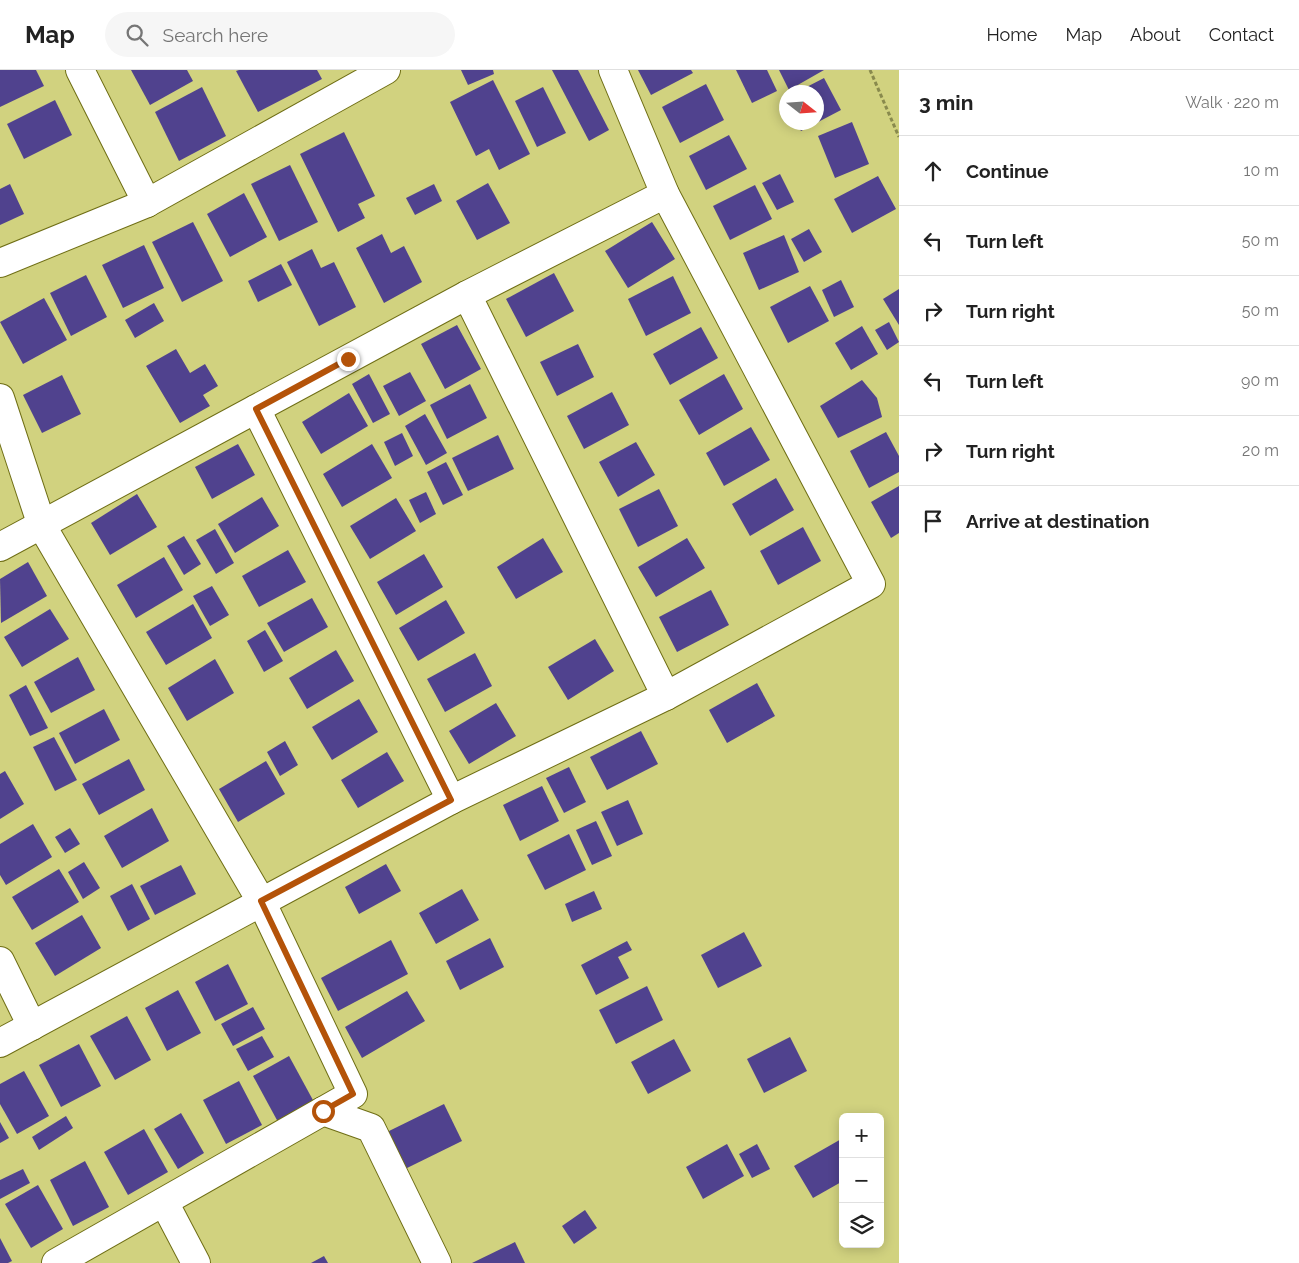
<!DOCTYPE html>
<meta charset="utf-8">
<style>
body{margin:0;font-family:Raleway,sans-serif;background:#f6f6f6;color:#222}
.controls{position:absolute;right:15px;bottom:15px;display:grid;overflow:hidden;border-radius:8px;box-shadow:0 2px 12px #0003}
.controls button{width:45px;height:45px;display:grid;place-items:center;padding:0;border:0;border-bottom:1px solid #e0e0e0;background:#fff;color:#222;font:25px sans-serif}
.compass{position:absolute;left:779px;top:15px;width:45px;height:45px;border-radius:50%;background:#fff;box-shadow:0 2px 12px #0003;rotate:107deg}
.stop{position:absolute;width:15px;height:15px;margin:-11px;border:4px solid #b45309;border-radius:50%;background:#fff}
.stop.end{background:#b45309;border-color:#fff;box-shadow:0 1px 5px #0008}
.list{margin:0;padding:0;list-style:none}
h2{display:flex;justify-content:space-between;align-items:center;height:65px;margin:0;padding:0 20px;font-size:21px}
h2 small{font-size:16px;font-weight:400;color:#767676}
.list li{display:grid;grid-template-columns:32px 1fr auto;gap:15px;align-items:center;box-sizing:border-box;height:70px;padding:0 20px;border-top:1px solid #e0e0e0}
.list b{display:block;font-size:19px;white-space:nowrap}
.list em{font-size:16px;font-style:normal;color:#767676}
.icon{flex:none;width:28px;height:28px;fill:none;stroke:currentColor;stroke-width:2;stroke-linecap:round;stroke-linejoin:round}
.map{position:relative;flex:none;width:899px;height:1193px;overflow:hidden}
header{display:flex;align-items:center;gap:30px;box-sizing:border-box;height:70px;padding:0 25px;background:#fff;border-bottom:1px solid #e0e0e0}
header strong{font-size:24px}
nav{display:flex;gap:28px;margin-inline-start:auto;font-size:18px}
.search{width:350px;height:45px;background:#f6f6f6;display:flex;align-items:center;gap:12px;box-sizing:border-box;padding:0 18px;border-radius:28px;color:#767676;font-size:19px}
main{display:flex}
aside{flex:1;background:#fff}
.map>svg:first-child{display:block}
.building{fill:#50428e}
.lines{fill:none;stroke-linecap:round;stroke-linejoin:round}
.street-casing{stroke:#6f6e15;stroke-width:30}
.path{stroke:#898a4d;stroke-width:3;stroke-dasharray:4 2.5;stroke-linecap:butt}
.street{stroke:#fff;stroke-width:28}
.route{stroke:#b45309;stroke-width:6}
</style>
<header>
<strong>Map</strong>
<div class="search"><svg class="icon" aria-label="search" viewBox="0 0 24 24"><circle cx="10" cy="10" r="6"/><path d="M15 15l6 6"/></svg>Search here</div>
<nav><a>Home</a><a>Map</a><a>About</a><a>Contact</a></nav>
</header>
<main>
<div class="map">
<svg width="899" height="1193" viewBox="0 0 899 1193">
<rect width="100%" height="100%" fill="#d1d27f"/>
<g class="building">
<path d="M 0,0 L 36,0 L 44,16 L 0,37 Z"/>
<path d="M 131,0 L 187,0 L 193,11 L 150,35 Z"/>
<path d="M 239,0 L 317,0 L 322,9 L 258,42 L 236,1 Z"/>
<path d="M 461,0 L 493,0 L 494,4 L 468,15 Z"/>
<path d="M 552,0 L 578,0 L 609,60 L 589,71 Z"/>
<path d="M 638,0 L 691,0 L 693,3 L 651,25 Z"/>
<path d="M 736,0 L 767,0 L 777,21 L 752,33 Z"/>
<path d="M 779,0 L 824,0 L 789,20 Z"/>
<path d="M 824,8 L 841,40 L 801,61 L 796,52 L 816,52 L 816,22 L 797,22 Z"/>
<path d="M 493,10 L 530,84 L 499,100 L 489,79 L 476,86 L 450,32 Z"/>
<path d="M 706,14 L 724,50 L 680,73 L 662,37 Z"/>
<path d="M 202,17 L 226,66 L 179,91 L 155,42 Z"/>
<path d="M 543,17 L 566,63 L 537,77 L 515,31 Z"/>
<path d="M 55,30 L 72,65 L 24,89 L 7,54 Z"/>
<path d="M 852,52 L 869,94 L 835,108 L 818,66 Z"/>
<path d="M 344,62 L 375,126 L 358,134 L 365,148 L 338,162 L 300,84 Z"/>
<path d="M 729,65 L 747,99 L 706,120 L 689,86 Z"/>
<path d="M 290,95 L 318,152 L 279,171 L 251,114 Z"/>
<path d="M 780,104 L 794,132 L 777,140 L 762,113 Z"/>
<path d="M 878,106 L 896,139 L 852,163 L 834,129 Z"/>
<path d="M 488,113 L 510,153 L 477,170 L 456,131 Z"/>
<path d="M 10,114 L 24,144 L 0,155 L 0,119 Z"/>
<path d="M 434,114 L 442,131 L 415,145 L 406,128 Z"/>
<path d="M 755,115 L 772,149 L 730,170 L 713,136 Z"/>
<path d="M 244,123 L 267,167 L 230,187 L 207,144 Z"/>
<path d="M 193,152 L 223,211 L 182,232 L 152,172 Z"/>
<path d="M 652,152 L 675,189 L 628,218 L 605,181 Z"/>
<path d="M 809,159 L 822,182 L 804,192 L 791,169 Z"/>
<path d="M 382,164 L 391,183 L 404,176 L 422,212 L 384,233 L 356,178 Z"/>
<path d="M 784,165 L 799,202 L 759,220 L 743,183 Z"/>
<path d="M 144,175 L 164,218 L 123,238 L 102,195 Z"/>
<path d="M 312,179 L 321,198 L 334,192 L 356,237 L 319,256 L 287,192 Z"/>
<path d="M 281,194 L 292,215 L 258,232 L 248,211 Z"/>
<path d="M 554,203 L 574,241 L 526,267 L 506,229 Z"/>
<path d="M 86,205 L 107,247 L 71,266 L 50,223 Z"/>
<path d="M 673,206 L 691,243 L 646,266 L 628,229 Z"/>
<path d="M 841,210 L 854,237 L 834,247 L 822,220 Z"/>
<path d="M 810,216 L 829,251 L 788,273 L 770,237 Z"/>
<path d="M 899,219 L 899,255 L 883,229 Z"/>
<path d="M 44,228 L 67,270 L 23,294 L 0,252 Z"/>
<path d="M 154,233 L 164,251 L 135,268 L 125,250 Z"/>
<path d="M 889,252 L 899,272 L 887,280 L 875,260 Z"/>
<path d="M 457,255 L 481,299 L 445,319 L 421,274 Z"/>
<path d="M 862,256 L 878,284 L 851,300 L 835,273 Z"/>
<path d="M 701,257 L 718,288 L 670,315 L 653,284 Z"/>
<path d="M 578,274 L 594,307 L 557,326 L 540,292 Z"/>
<path d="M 176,279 L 190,303 L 205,294 L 218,316 L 203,325 L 210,336 L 180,353 L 146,296 Z"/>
<path d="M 410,302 L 426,331 L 399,346 L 383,316 Z"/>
<path d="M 369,304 L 390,344 L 373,353 L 352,314 Z"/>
<path d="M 724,304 L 743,339 L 699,365 L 679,330 Z"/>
<path d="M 62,305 L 81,344 L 42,363 L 23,325 Z"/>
<path d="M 862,310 L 877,328 L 882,347 L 838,368 L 820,336 Z"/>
<path d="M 470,314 L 487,348 L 447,369 L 430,335 Z"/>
<path d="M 612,322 L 629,355 L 584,379 L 567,346 Z"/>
<path d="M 349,323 L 368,356 L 321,384 L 302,352 Z"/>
<path d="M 425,344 L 447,383 L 426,395 L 405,356 Z"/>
<path d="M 751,357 L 770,390 L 724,416 L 706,383 Z"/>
<path d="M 886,362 L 899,386 L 899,402 L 869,418 L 850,381 Z"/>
<path d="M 402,363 L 413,386 L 395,396 L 384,372 Z"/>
<path d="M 498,365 L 514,399 L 468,421 L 452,388 Z"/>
<path d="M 636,372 L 655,405 L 618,427 L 599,392 Z"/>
<path d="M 238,374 L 255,405 L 212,429 L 195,397 Z"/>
<path d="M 372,374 L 392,408 L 342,437 L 323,404 Z"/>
<path d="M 446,392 L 463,425 L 443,435 L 427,402 Z"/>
<path d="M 776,408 L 794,440 L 750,466 L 732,434 Z"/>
<path d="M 899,416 L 899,463 L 891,468 L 871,432 Z"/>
<path d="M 659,419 L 678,456 L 638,477 L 619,439 Z"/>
<path d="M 426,422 L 436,444 L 420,453 L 409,430 Z"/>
<path d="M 137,424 L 157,457 L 110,485 L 91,453 Z"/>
<path d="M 262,427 L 279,456 L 235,483 L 218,454 Z"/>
<path d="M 396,428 L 416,461 L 370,489 L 350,456 Z"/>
<path d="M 803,457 L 821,491 L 778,515 L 760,481 Z"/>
<path d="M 215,459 L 234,493 L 216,504 L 196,470 Z"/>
<path d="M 184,466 L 201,494 L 184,505 L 167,476 Z"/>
<path d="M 543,468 L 563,502 L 516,529 L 497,497 Z"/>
<path d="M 687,468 L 705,498 L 656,527 L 638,497 Z"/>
<path d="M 288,480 L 306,512 L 259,537 L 242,506 Z"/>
<path d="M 424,484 L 443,517 L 396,545 L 377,512 Z"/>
<path d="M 164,487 L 183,520 L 136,548 L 117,515 Z"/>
<path d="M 28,492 L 47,526 L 1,553 L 0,509 Z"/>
<path d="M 212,516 L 229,545 L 210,556 L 193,526 Z"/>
<path d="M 711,520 L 729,555 L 677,582 L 659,547 Z"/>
<path d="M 312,528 L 328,557 L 284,582 L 267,553 Z"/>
<path d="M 446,530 L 465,563 L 418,591 L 399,558 Z"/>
<path d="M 193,534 L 212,568 L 166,595 L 146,562 Z"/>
<path d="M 50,539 L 69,569 L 22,597 L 4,567 Z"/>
<path d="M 265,560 L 283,591 L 264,602 L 247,571 Z"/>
<path d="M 595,569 L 614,601 L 568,630 L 548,597 Z"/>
<path d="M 336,580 L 354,611 L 307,639 L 289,608 Z"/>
<path d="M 475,583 L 492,616 L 445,642 L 427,609 Z"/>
<path d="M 78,587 L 95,620 L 51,643 L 34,612 Z"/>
<path d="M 215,589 L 234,623 L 187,651 L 168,618 Z"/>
<path d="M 757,613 L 775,646 L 727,673 L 709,640 Z"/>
<path d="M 26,615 L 48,658 L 30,666 L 9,625 Z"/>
<path d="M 359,629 L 378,662 L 332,690 L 312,657 Z"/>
<path d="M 496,633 L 516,666 L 469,694 L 449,661 Z"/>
<path d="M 104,639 L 120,670 L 75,694 L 59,663 Z"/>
<path d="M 641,661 L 658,694 L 607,720 L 590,687 Z"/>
<path d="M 54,667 L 77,710 L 55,721 L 33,677 Z"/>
<path d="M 285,671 L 298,695 L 280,706 L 267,682 Z"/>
<path d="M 387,682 L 404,711 L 358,738 L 341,710 Z"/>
<path d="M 129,689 L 145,720 L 99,745 L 82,714 Z"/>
<path d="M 266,691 L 285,724 L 238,752 L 219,719 Z"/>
<path d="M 569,697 L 586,732 L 564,743 L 546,708 Z"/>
<path d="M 5,701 L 24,734 L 0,749 L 0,704 Z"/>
<path d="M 542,716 L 559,751 L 520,771 L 503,735 Z"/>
<path d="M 628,730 L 643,764 L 617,776 L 601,742 Z"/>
<path d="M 152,738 L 169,771 L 122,798 L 104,766 Z"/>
<path d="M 596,751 L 612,786 L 592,795 L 576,760 Z"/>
<path d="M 33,754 L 52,787 L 6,815 L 0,805 L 0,774 Z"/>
<path d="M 70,758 L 80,774 L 65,783 L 55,767 Z"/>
<path d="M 569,764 L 586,800 L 545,820 L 527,785 Z"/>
<path d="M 84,792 L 100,818 L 83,829 L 68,802 Z"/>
<path d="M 386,794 L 401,821 L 359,844 L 345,817 Z"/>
<path d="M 181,795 L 196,824 L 155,845 L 140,816 Z"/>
<path d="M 59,799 L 79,832 L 32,860 L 12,827 Z"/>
<path d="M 132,814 L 150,849 L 128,861 L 110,826 Z"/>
<path d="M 462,819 L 479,850 L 436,874 L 419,843 Z"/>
<path d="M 594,821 L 602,839 L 572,852 L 565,834 Z"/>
<path d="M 82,845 L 101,878 L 55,906 L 35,873 Z"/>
<path d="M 744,862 L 762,896 L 718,918 L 701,885 Z"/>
<path d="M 490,868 L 504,897 L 460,920 L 446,891 Z"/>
<path d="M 391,870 L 408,904 L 338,941 L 321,908 Z"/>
<path d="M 627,871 L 632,880 L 618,887 L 629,908 L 596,925 L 581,895 Z"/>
<path d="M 228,894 L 248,934 L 215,951 L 195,912 Z"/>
<path d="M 647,916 L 663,950 L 616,974 L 599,940 Z"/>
<path d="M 178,920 L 201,963 L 167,981 L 145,938 Z"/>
<path d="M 407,921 L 425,951 L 362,988 L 345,957 Z"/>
<path d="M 253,937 L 265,959 L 233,976 L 221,954 Z"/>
<path d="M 127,946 L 151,990 L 115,1010 L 90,966 Z"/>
<path d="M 262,966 L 274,987 L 248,1001 L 236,979 Z"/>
<path d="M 790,967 L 807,1001 L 764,1023 L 747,989 Z"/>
<path d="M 674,969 L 691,1001 L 648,1024 L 631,992 Z"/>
<path d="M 79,974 L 101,1016 L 61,1037 L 39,995 Z"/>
<path d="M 289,986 L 314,1032 L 278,1052 L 253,1006 Z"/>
<path d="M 24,1001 L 49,1046 L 17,1064 L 0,1034 L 0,1014 Z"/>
<path d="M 239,1011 L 262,1055 L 226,1074 L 203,1030 Z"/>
<path d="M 444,1034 L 462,1071 L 405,1099 L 387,1062 Z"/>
<path d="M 181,1043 L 204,1083 L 178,1099 L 154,1059 Z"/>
<path d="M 66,1046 L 73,1058 L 39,1080 L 32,1067 Z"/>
<path d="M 0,1052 L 9,1068 L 0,1073 Z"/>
<path d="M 144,1059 L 168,1102 L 128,1125 L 104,1082 Z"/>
<path d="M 843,1068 L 843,1111 L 813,1128 L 794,1096 Z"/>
<path d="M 727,1074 L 744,1106 L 703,1129 L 686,1097 Z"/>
<path d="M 757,1074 L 770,1099 L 752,1108 L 739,1084 Z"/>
<path d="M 85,1091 L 109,1137 L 73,1156 L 50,1110 Z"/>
<path d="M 23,1099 L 30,1113 L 0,1129 L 0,1110 Z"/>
<path d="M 38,1115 L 63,1159 L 31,1178 L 5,1134 Z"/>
<path d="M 585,1140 L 597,1158 L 574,1174 L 562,1156 Z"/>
<path d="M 0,1168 L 12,1191 L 8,1193 L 0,1193 Z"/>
<path d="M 515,1172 L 525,1193 L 472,1193 Z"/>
<path d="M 324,1186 L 328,1193 L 311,1193 Z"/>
</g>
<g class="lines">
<defs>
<g id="street">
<path d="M 80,0 L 147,133"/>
<path d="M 0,193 L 147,133 L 386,0"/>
<path d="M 467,225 L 666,626"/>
<path d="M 0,328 L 42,456 L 261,831 L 353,1024 L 56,1193"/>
<path d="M 256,339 L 451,730"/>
<path d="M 0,477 L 467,225 L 665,124"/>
<path d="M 0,891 L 32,956"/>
<path d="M 0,973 L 451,730 L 666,626 L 871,514 L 665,124 L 613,0"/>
<path d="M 323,1041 L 371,1058 L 437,1193"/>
<path d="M 164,1132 L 196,1193"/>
</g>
</defs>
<use href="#street" class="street-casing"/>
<path class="path" d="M 870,0 L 899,67"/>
<use href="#street" class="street"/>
</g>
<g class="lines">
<path class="route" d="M 323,1041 L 353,1024 L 261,831 L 451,730 L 256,339 L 348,289"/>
</g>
</svg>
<div class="controls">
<button>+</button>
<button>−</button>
<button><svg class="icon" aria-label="layers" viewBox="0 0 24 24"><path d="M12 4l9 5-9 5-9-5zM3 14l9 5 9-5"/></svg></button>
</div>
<svg class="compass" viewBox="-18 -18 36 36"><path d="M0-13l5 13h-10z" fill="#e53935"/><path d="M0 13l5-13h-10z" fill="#767676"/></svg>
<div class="stop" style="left:323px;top:1041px"></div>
<div class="stop end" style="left:348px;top:289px"></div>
</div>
<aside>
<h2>3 min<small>Walk · 220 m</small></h2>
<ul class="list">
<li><svg class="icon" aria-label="ahead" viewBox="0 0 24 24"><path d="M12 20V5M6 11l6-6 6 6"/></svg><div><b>Continue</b></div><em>10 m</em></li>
<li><svg class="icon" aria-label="left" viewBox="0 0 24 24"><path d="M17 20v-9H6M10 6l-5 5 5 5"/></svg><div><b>Turn left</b></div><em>50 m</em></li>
<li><svg class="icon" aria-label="right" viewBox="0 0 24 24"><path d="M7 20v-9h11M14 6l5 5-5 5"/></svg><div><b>Turn right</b></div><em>50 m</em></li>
<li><svg class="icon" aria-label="left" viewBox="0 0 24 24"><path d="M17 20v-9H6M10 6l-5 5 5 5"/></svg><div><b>Turn left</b></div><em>90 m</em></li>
<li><svg class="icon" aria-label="right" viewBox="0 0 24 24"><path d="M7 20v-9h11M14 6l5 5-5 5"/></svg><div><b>Turn right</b></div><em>20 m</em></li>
<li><svg class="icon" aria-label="arrive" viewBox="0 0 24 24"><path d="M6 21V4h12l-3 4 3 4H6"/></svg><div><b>Arrive at destination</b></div></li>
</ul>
</aside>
</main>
